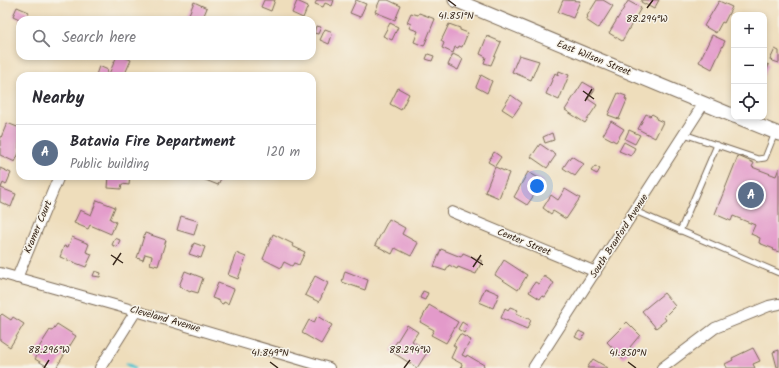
<!DOCTYPE html>
<meta charset="utf-8">
<style>
body{margin:0;font-family:Kalam,sans-serif;background:#f2f2f3;color:#2b2b33}
.controls{position:absolute;right:12px;top:12px;display:grid;overflow:hidden;border-radius:8px;box-shadow:0 2px 6px #0003}
.controls button{width:36px;height:36px;display:grid;place-items:center;padding:0;border:0;border-bottom:1px solid #e1e1e2;background:#fff;color:#2b2b33;font:20px sans-serif}
.you{position:absolute;left:537px;top:186px;width:14px;height:14px;margin:-10px;border:3px solid #fff;border-radius:50%;background:#1a73e8;box-shadow:0 0 0 6px #1a73e833}
.badge{display:grid;place-items:center;width:26px;height:26px;border-radius:50%;background:#0b8043;color:#fff;font-size:13px;font-weight:700}
.pin{position:absolute;translate:-50% -50%;border:2px solid #fff;box-shadow:0 1px 4px #0006}
.list{margin:0;padding:0;list-style:none}
h2{display:flex;justify-content:space-between;align-items:center;height:52px;margin:0;padding:0 16px;font-size:17px}
h2 small{font-size:13px;font-weight:400;color:#7c7c81}
.list li{display:grid;grid-template-columns:26px 1fr auto;gap:12px;align-items:center;box-sizing:border-box;height:56px;padding:0 16px;border-top:1px solid #e1e1e2}
.list b{display:block;font-size:15px;white-space:nowrap}
.list p{margin:0;font-size:13px;white-space:nowrap;color:#7c7c81}
.list em{font-size:13px;font-style:normal;color:#7c7c81}
.icon{flex:none;width:22px;height:22px;fill:none;stroke:currentColor;stroke-width:2;stroke-linecap:round;stroke-linejoin:round}
.map{position:relative;flex:none;width:779px;height:368px;overflow:hidden}
.search{position:absolute;background:#fff;box-shadow:0 2px 6px #0003;left:16px;top:16px;width:300px;height:44px;display:flex;align-items:center;gap:10px;box-sizing:border-box;padding:0 14px;border-radius:12px;color:#7c7c81;font-size:15px}
.panel{position:absolute;background:#fff;box-shadow:0 2px 6px #0003;left:16px;top:72px;width:300px;height:108px;border-radius:12px}
.map>svg:first-child{display:block}
.lines{fill:none;stroke-linecap:round;stroke-linejoin:round}
.stream{stroke:#56c2ce;stroke-width:3.5}
.building{fill:#e39aca}
.service-casing{stroke:#7a6955;stroke-width:7}
.minor-casing{stroke:#7a6955;stroke-width:12}
.tertiary-casing{stroke:#7a6955;stroke-width:15}
.service{stroke:#fff;stroke-width:5}
.minor{stroke:#fff;stroke-width:10}
.tertiary{stroke:#fff;stroke-width:13}
.ticks{fill:none;stroke:#3b2a1e;stroke-width:1.5}
.labels{text-anchor:middle;dominant-baseline:central;stroke-width:3;stroke-linejoin:round;paint-order:stroke}
.street-label{font-size:10px;fill:#3b2a1e;stroke:#f7f3e8}
.ticks-label{font-size:10px;text-anchor:middle;fill:#3b2a1e;stroke:#f7f3e8;stroke-width:3;stroke-linejoin:round;paint-order:stroke}
</style>
<div class="map">
<svg width="779" height="368" viewBox="0 0 779 368">
<rect width="100%" height="100%" fill="#f7f3e8"/>
<filter id="ink" filterUnits="userSpaceOnUse"><feTurbulence type="fractalNoise" baseFrequency=".025" numOctaves="2"/><feDisplacementMap in="SourceGraphic" scale="8" xChannelSelector="R" yChannelSelector="G"/><feConvolveMatrix kernelMatrix="1 2 1 2 8 2 1 2 1" color-interpolation-filters="sRGB"/></filter>
<filter id="wash" filterUnits="userSpaceOnUse"><feTurbulence type="fractalNoise" baseFrequency=".012" numOctaves="4" result="noise"/><feDisplacementMap in="SourceGraphic" scale="16" xChannelSelector="R" yChannelSelector="G"/><feGaussianBlur stdDeviation="0.9" result="paint"/><feColorMatrix in="noise" values="0 0 0 0 0 0 0 0 0 0 0 0 0 0 0 0 0 1.4 0 .05"/><feComposite in="paint" operator="in"/></filter>
<g filter="url(#wash)">
<rect width="100%" height="100%" fill="#edb"/>
<g class="lines">
<path class="stream" d="M 127,364 L 134,368"/>
</g>
<g id="blocks">
<g class="building">
<path d="M 264,0 L 275,0 L 271,11 L 261,7 Z"/>
<path d="M 317,0 L 334,0 L 332,6 L 325,3 L 323,7 L 315,4 Z"/>
<path d="M 356,0 L 366,4 L 360,17 L 350,13 Z"/>
<path d="M 380,0 L 388,0 L 401,6 L 395,20 L 375,12 Z"/>
<path d="M 563,0 L 580,1 L 573,18 L 558,12 Z"/>
<path d="M 597,0 L 603,0 L 613,6 L 601,25 L 600,25 L 598,28 L 586,20 L 588,17 L 587,16 Z"/>
<path d="M 642,0 L 659,0 L 654,9 L 641,2 Z"/>
<path d="M 297,1 L 308,6 L 303,18 L 292,13 Z"/>
<path d="M 628,1 L 641,8 L 622,41 L 609,33 Z"/>
<path d="M 719,1 L 732,7 L 724,23 L 722,22 L 716,33 L 704,26 Z"/>
<path d="M 194,2 L 207,8 L 202,20 L 187,19 Z"/>
<path d="M 17,7 L 29,12 L 25,20 L 21,20 L 13,16 Z"/>
<path d="M 411,13 L 418,15 L 419,13 L 435,19 L 424,46 L 414,42 L 418,31 L 409,28 L 411,24 L 407,22 Z"/>
<path d="M 390,23 L 398,27 L 392,40 L 383,36 Z"/>
<path d="M 449,24 L 460,28 L 460,30 L 468,33 L 462,47 L 459,46 L 458,48 L 455,47 L 453,53 L 442,48 L 444,43 L 441,41 Z"/>
<path d="M 316,26 L 321,27 L 318,34 L 314,33 Z"/>
<path d="M 325,29 L 333,32 L 329,44 L 320,40 Z"/>
<path d="M 712,35 L 725,41 L 712,69 L 699,62 Z"/>
<path d="M 487,36 L 501,42 L 491,65 L 484,63 L 486,57 L 480,54 Z"/>
<path d="M 775,49 L 779,51 L 779,63 L 770,60 Z"/>
<path d="M 428,54 L 434,56 L 432,61 L 426,59 Z"/>
<path d="M 453,54 L 463,59 L 458,70 L 448,65 Z"/>
<path d="M 519,55 L 539,61 L 531,80 L 512,72 Z"/>
<path d="M 117,56 L 121,56 L 131,60 L 124,76 L 108,76 Z"/>
<path d="M 764,63 L 769,65 L 764,76 Z"/>
<path d="M 99,66 L 108,70 L 106,76 L 96,75 Z"/>
<path d="M 559,71 L 569,75 L 559,100 L 546,94 L 555,73 L 558,75 Z"/>
<path d="M 481,75 L 492,81 L 487,93 L 476,87 Z"/>
<path d="M 583,82 L 595,89 L 588,99 L 597,105 L 585,123 L 565,110 Z"/>
<path d="M 398,88 L 409,94 L 401,110 L 390,104 Z"/>
<path d="M 618,93 L 626,96 L 625,99 L 627,100 L 619,119 L 608,115 Z"/>
<path d="M 511,95 L 522,103 L 513,116 L 502,109 Z"/>
<path d="M 646,114 L 650,116 L 652,114 L 657,117 L 656,119 L 663,122 L 655,138 L 638,129 Z"/>
<path d="M 611,121 L 624,129 L 616,142 L 603,135 Z"/>
<path d="M 7,123 L 20,128 L 19,148 L 20,151 L 15,162 L 0,155 L 0,140 Z"/>
<path d="M 629,130 L 640,135 L 635,144 L 625,139 Z"/>
<path d="M 552,133 L 554,140 L 545,143 L 543,137 Z"/>
<path d="M 624,142 L 635,148 L 631,156 L 619,151 Z"/>
<path d="M 540,144 L 556,155 L 547,168 L 531,157 Z"/>
<path d="M 494,152 L 501,157 L 495,166 L 488,162 Z"/>
<path d="M 571,156 L 584,164 L 575,176 L 563,168 Z"/>
<path d="M 738,156 L 754,163 L 752,167 L 776,176 L 779,168 L 779,252 L 773,250 L 774,249 L 759,243 L 760,238 L 751,234 L 755,225 L 733,216 L 731,221 L 715,214 Z"/>
<path d="M 595,166 L 600,169 L 597,174 L 591,171 Z"/>
<path d="M 495,167 L 509,173 L 499,198 L 485,192 Z"/>
<path d="M 0,168 L 11,173 L 6,185 L 3,183 L 1,188 L 16,194 L 11,207 L 0,202 Z"/>
<path d="M 528,172 L 544,181 L 527,205 L 514,197 Z"/>
<path d="M 109,176 L 130,176 L 129,185 L 122,184 L 121,189 L 108,188 Z"/>
<path d="M 204,176 L 222,176 L 218,185 L 203,179 Z"/>
<path d="M 565,189 L 580,198 L 566,219 L 553,211 L 551,214 L 543,208 L 551,195 L 558,200 Z"/>
<path d="M 97,200 L 115,207 L 110,219 L 116,222 L 111,234 L 90,225 L 88,229 L 74,223 L 80,210 L 91,215 Z"/>
<path d="M 181,216 L 198,221 L 194,235 L 177,230 Z"/>
<path d="M 389,219 L 405,228 L 402,234 L 418,243 L 411,256 L 395,248 L 392,254 L 375,245 Z"/>
<path d="M 145,233 L 166,240 L 158,266 L 150,264 L 152,256 L 145,254 L 143,260 L 137,258 Z"/>
<path d="M 273,234 L 293,244 L 292,246 L 305,252 L 299,265 L 294,263 L 292,266 L 284,262 L 281,268 L 263,259 Z"/>
<path d="M 72,237 L 89,244 L 86,252 L 92,254 L 86,267 L 60,257 L 64,246 L 68,247 Z"/>
<path d="M 115,238 L 120,240 L 117,247 L 112,245 Z"/>
<path d="M 194,243 L 205,247 L 201,258 L 189,254 Z"/>
<path d="M 441,249 L 461,257 L 463,253 L 482,261 L 476,274 L 458,267 L 457,269 L 449,265 L 446,271 L 434,267 Z"/>
<path d="M 236,253 L 246,257 L 238,279 L 228,275 Z"/>
<path d="M 504,260 L 527,275 L 518,290 L 495,275 Z"/>
<path d="M 95,271 L 101,273 L 100,277 L 93,276 Z"/>
<path d="M 185,271 L 203,278 L 198,293 L 191,291 L 190,292 L 179,286 Z"/>
<path d="M 345,271 L 368,280 L 365,290 L 342,282 Z"/>
<path d="M 315,276 L 328,283 L 319,302 L 305,295 Z"/>
<path d="M 544,276 L 554,283 L 545,297 L 542,296 L 540,299 L 529,292 L 535,282 L 539,284 Z"/>
<path d="M 218,283 L 234,289 L 228,304 L 224,302 L 223,304 L 220,303 L 220,301 L 212,298 Z"/>
<path d="M 485,288 L 499,294 L 493,308 L 479,302 Z"/>
<path d="M 423,291 L 428,293 L 425,300 L 420,298 Z"/>
<path d="M 664,293 L 675,306 L 664,317 L 666,320 L 656,328 L 642,311 Z"/>
<path d="M 429,305 L 458,322 L 446,343 L 431,335 L 434,330 L 420,322 Z"/>
<path d="M 510,307 L 518,310 L 516,313 L 531,320 L 527,329 L 501,318 L 505,308 L 508,310 Z"/>
<path d="M 2,314 L 11,320 L 13,317 L 24,324 L 10,347 L 0,340 L 0,316 Z"/>
<path d="M 317,316 L 332,325 L 321,344 L 302,333 L 309,320 L 314,323 Z"/>
<path d="M 462,322 L 468,326 L 464,333 L 458,329 Z"/>
<path d="M 627,322 L 640,335 L 630,347 L 632,349 L 623,359 L 607,342 Z"/>
<path d="M 57,324 L 76,336 L 56,368 L 50,368 L 35,359 L 40,351 L 38,349 L 50,330 L 52,331 Z"/>
<path d="M 407,325 L 418,332 L 412,341 L 428,351 L 417,368 L 391,351 Z"/>
<path d="M 579,331 L 585,334 L 581,340 L 575,337 Z"/>
<path d="M 460,334 L 471,340 L 462,355 L 466,357 L 467,355 L 484,365 L 483,368 L 461,368 L 462,364 L 451,358 L 456,347 L 453,345 Z"/>
<path d="M 753,348 L 760,361 L 753,364 L 755,368 L 727,368 L 725,364 L 733,360 L 732,358 Z"/>
<path d="M 779,350 L 779,367 L 777,367 L 773,352 Z"/>
<path d="M 593,359 L 608,368 L 587,368 Z"/>
</g>
</g>
</g>
<g filter="url(#ink)">
<use href="#blocks" fill-opacity="0" stroke="#7a6955" stroke-width="1"/>
<g class="lines">
<defs>
<g id="service">
<path d="M 684,134 L 758,159 L 765,158 L 775,133"/>
<path d="M 635,211 L 779,273"/>
<path d="M 680,231 L 717,145"/>
</g>
<g id="minor">
<path d="M 452,212 L 596,272"/>
<path d="M 0,273 L 136,311 L 329,368"/>
<path d="M 17,278 L 59,176"/>
<path d="M 100,368 L 136,311"/>
<path d="M 533,368 L 704,103"/>
<path d="M 662,368 L 715,328 L 769,306 L 779,304"/>
</g>
<g id="tertiary">
<path d="M 455,0 L 734,116"/>
<path d="M 737,117 L 779,134"/>
</g>
</defs>
<use href="#service" class="service-casing"/>
<use href="#minor" class="minor-casing"/>
<use href="#tertiary" class="tertiary-casing"/>
<use href="#service" class="service"/>
<use href="#minor" class="minor"/>
<use href="#tertiary" class="tertiary"/>
</g>
</g>
<path class="ticks" d="M 448,0 L 456,6M 647,8 L 653,0M 583,91 L 594,99M 585,101 L 592,89M 111,255 L 123,263M 471,257 L 483,265M 113,265 L 121,253M 473,267 L 481,255M 270,362 L 278,368M 628,362 L 636,368M 44,368 L 49,360M 404,368 L 410,360"/>
<g class="labels">
<g class="street-label">
<text transform="translate(594 58) rotate(22)">East Wilson Street</text>
<text transform="translate(38 227) rotate(-67)">Kramer Court</text>
<text transform="translate(619 236) rotate(-57)">South Branford Avenue</text>
<text transform="translate(524 242) rotate(22)">Center Street</text>
<text transform="translate(165 319) rotate(16)">Cleveland Avenue</text>
</g>
</g>
<g class="ticks-label">
<text x="456" y="19">41.851°N</text>
<text x="647" y="22">88.294°W</text>
<text x="49" y="353">88.296°W</text>
<text x="410" y="353">88.294°W</text>
<text x="270" y="356">41.849°N</text>
<text x="628" y="356">41.850°N</text>
</g>
</svg>
<div class="controls">
<button>+</button>
<button>−</button>
<button><svg class="icon" aria-label="locate" viewBox="0 0 24 24"><circle cx="12" cy="12" r="6"/><path d="M12 2v4M12 18v4M2 12h4M18 12h4"/></svg></button>
</div>
<div class="you"></div>
<div class="pin badge" style="left:751px;top:195px;background:#5c6f8a">A</div>
<div class="search"><svg class="icon" aria-label="search" viewBox="0 0 24 24"><circle cx="10" cy="10" r="6"/><path d="M15 15l6 6"/></svg>Search here</div>
<section class="panel">
<h2>Nearby<small></small></h2>
<ul class="list">
<li><span class="badge" style="background:#5c6f8a">A</span><div><b>Batavia Fire Department</b><p>Public building</p></div><em>120 m</em></li>
</ul>
</section>
</div>
